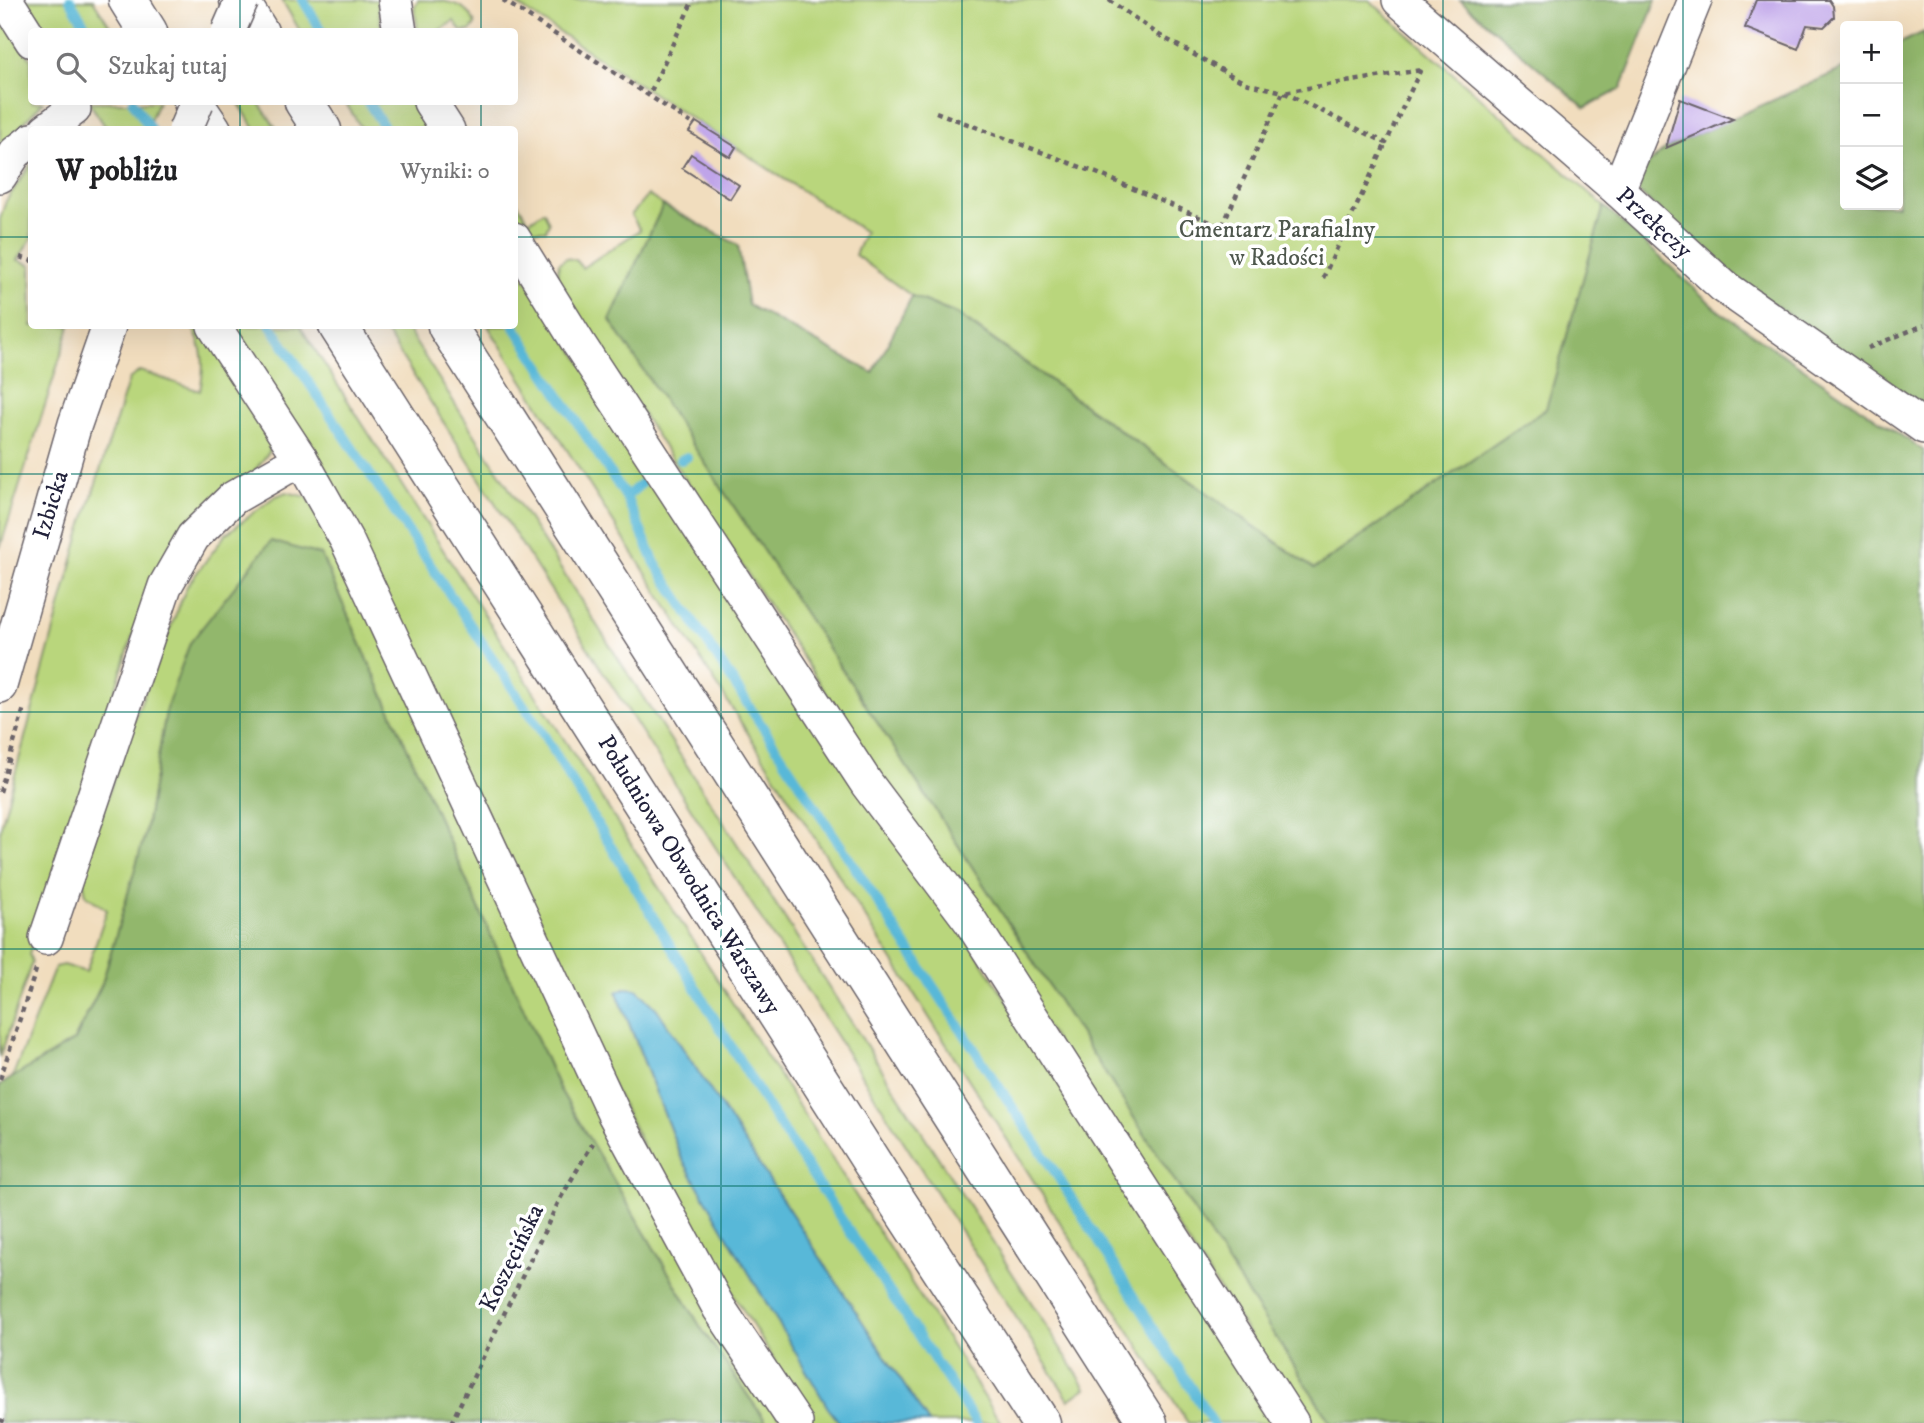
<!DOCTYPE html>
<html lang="pl">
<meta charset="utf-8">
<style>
body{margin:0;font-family:"IM FELL DW Pica",serif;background:#f6f6f6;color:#202124}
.controls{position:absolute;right:21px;top:21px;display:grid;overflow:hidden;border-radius:7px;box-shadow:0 7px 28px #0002}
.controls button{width:63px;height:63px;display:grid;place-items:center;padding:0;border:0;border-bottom:2px solid #e0e0e0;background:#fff;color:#202124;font:35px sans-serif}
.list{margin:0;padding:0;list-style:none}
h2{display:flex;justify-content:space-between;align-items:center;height:91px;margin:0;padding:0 28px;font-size:30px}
h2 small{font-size:23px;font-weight:400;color:#757577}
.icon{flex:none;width:38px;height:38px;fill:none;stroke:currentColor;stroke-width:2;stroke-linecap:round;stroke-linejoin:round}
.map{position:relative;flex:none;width:1924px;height:1423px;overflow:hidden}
.search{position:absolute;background:#fff;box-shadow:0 7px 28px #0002;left:28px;top:28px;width:490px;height:77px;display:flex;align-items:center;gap:18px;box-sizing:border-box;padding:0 24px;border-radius:7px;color:#757577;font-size:26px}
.panel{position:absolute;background:#fff;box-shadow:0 7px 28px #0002;left:28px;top:126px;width:490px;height:203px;border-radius:7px}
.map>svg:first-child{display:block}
.green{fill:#b9d67c;stroke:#6e7c5c;stroke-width:2}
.forest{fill:#92b76c;stroke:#5a6c54;stroke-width:2}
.water{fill:#59b8d8;stroke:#3e6d8a;stroke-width:2}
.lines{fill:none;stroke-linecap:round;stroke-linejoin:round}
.stream{stroke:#59b8d8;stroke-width:10}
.building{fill:#bfa4e9}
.minor-casing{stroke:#6a6369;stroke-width:36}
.highway-casing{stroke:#6a6369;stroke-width:41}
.path{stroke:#6a6369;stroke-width:4.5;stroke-dasharray:5 5;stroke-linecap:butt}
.minor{stroke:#fff;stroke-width:33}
.highway{stroke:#fff;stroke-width:38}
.minor-bridge-casing{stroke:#6a6369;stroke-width:36;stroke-linecap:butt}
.minor-bridge{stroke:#fff;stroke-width:33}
.grid{fill:none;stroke:#0f766e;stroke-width:2;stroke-opacity:0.55}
.labels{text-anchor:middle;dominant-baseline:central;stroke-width:7;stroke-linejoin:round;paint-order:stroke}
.street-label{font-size:24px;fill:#22223b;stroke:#fff}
.park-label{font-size:24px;fill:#4f584e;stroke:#fff}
</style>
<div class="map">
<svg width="1924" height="1423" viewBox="0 0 1924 1423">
<rect width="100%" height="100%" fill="#fff"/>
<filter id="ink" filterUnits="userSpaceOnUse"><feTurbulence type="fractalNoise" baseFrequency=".0143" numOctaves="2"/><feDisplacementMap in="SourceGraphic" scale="14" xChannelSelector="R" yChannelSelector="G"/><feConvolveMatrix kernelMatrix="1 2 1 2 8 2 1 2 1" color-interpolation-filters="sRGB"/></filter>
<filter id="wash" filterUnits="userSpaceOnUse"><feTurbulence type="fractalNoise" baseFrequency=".00686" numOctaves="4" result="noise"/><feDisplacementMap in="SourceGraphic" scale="28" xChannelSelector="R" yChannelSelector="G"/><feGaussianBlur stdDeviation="1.57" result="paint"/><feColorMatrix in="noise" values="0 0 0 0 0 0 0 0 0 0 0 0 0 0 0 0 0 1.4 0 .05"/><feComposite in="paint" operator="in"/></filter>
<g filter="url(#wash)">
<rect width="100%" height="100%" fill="#f1ddbe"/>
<g class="green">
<path d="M 23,0 L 93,0 L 113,31 L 44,31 Z"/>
<path d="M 282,0 L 377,0 L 382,31 L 300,31 Z"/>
<path d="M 418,0 C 438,0 469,0 475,25 L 470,31 L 461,31 L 454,21 L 438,31 L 418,31 L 414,8 Z"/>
<path d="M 510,0 L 1369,0 L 1604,206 L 1546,409 L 1314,569 L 959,315 L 912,296 L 855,255 L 865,232 Z"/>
<path d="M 0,10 L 31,60 L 32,102 L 43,102 L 0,149 Z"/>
<path d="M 89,102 L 158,102 L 146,130 L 107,129 Z"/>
<path d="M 238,102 L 258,102 L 277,129 L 255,129 Z"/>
<path d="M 345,102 L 411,102 L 429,129 L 362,129 Z"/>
<path d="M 31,164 L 31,239 L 18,260 L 31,265 L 32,326 L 70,326 L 0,548 L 0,219 L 6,201 Z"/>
<path d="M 648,195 L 663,205 L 610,320 L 938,814 L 1331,1423 L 1307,1423 L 556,283 L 559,263 L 566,258 L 576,260 L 582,268 L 640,230 L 631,215 Z"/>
<path d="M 514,198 L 529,221 L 544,211 L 549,223 L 546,230 L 528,230 C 517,220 515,214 514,198 Z"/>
<path d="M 515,263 L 974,949 L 1277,1423 L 1188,1423 L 488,326 L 514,326 Z"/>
<path d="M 192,326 L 202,326 L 271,440 L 269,452 L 137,623 L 29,954 L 32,962 L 0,1057 L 0,830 L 79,537 L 129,379 L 140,371 L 200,391 C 205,366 204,349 192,326 Z"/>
<path d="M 231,326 L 300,326 L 1001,1423 L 929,1423 L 657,1010 L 625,988 L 617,993 L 681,1157 L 840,1423 L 813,1423 L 648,1156 Z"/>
<path d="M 382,326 L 405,326 L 1086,1388 L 1069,1400 Z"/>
<path d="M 286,492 L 308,497 L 782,1423 L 767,1423 L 703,1331 L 559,1088 L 321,555 L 167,706 L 145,834 L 102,984 L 74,1040 L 12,1078 L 55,967 L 63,965 L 86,972 L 107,910 L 86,895 L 82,874 L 128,735 L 187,586 L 226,534 L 274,497 Z"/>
</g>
<g class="forest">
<path d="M 1460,0 L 1656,0 L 1621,89 L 1585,108 Z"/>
<path d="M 1924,32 L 1924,407 L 1745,285 L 1628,183 L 1666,148 L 1845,68 L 1845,205 L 1898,205 L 1898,44 Z"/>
<path d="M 663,205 L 738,245 L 748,305 L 873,373 L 912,296 L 958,315 L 1314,569 L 1546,409 L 1604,206 L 1719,311 L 1924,451 L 1924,1423 L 1331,1423 L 938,814 L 610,320 Z"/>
<path d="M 271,541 L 321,555 L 559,1088 L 703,1331 L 767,1423 L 0,1423 L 0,1085 L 75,1040 L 102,984 L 145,834 L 167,706 L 190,643 Z"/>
</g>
<path class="water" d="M 625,988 L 637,989 L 657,1009 L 929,1423 L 840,1423 L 828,1408 L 681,1157 L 617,992 Z"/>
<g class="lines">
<g class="stream">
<path d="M 70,0 L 89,32"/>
<path d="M 303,0 L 322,32"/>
<path d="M 133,102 L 151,130"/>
<path d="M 368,102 L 386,130"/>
<path d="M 271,326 L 545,737 L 770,1111 L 976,1423"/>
<path d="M 514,326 L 626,497 L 641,484"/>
<path d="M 681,460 L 687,457"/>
<path d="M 626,497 L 655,563 L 1053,1169 L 1213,1423"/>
</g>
</g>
<g id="blocks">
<g class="building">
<path d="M 1756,0 L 1829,0 L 1833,6 L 1834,17 L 1824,27 L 1807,25 L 1798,49 L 1745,28 Z"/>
<path d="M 1680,99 L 1733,119 L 1666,148 Z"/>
<path d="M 696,122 L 736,147 L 730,157 L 689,132 Z"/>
<path d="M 691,154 L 739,185 L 730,199 L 682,168 Z"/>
</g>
</g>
</g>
<g filter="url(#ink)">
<use href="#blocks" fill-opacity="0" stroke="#6a6369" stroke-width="2"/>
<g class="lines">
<defs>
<g id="minor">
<path d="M 6,0 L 32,41"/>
<path d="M 395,0 L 400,32"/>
<path d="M 1399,0 L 1618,190 L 1723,286 L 1924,427"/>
<path d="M 430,102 L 448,130"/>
<path d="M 46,130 L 74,109"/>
<path d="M 0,176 L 15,153 L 32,140"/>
<path d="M 1618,190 L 1695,0"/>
<path d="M 514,239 L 579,344 L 867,784 L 971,922 L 1292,1423"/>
<path d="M 214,326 L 301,459 L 347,541 L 614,1114 L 719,1308 L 796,1423"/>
<path d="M 0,686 L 75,424 L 109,326"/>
<path d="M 46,938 L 165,586 L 193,537 L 233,498 L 301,459"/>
</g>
<g id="highway">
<path d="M 128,0 L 148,32"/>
<path d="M 239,0 L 259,32"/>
<path d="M 193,102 L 212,130"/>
<path d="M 304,102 L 322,130"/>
<path d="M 338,326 L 885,1183 L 1041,1423"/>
<path d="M 447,326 L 1148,1423"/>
</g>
</defs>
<use href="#minor" class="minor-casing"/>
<use href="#highway" class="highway-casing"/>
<g class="path">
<path d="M 503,0 L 691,123"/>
<path d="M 1109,0 L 1159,35 L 1245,83 L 1283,92 L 1386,143 L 1421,69"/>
<path d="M 651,91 L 693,0"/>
<path d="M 936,112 L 1099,174 L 1222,227 L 1283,92 L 1421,70"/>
<path d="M 20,257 L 32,261"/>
<path d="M 1323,278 L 1386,143"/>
<path d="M 1868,348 L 1924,325"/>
<path d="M 0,792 L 24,708"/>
<path d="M 0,1079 L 37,967"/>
<path d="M 0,1420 L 8,1423"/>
<path d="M 451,1423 L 560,1199 L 593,1143"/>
</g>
<use href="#minor" class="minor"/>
<use href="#highway" class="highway"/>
<defs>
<g id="minor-bridge">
<path d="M 228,32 L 242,0"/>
<path d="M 185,130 L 197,102"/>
</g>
</defs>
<use href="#minor-bridge" class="minor-bridge-casing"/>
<use href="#minor-bridge" class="minor-bridge"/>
</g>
</g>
<path class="grid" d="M 240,0 L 240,32M 481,0 L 481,32M 721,0 L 721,1423M 962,0 L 962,1423M 1202,0 L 1202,1423M 1443,0 L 1443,1423M 1683,0 L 1683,1423M 240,102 L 240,130M 481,102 L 481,130M 0,237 L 32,237M 514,237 L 1924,237M 240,326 L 240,1423M 481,326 L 481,1423M 0,474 L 1924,474M 0,712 L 1924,712M 0,949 L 1924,949M 0,1186 L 1924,1186"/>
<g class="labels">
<g class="street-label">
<text transform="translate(1654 223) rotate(42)">Przełęczy</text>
<text transform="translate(51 505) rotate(-73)">Izbicka</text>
<text transform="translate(689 875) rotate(58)">Południowa Obwodnica Warszawy</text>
<text transform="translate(512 1258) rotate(-64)">Koszęcińska</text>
</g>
<g class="park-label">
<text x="1277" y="230">Cmentarz Parafialny<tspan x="1277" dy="28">w Radości</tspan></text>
</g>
</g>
</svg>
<div class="controls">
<button>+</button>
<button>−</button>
<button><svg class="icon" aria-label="layers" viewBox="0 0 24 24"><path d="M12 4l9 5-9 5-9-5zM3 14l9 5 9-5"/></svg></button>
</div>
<div class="search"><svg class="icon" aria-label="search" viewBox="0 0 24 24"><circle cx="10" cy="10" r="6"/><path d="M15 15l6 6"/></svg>Szukaj tutaj</div>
<section class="panel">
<h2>W pobliżu<small>Wyniki: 0</small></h2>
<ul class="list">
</ul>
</section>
</div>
